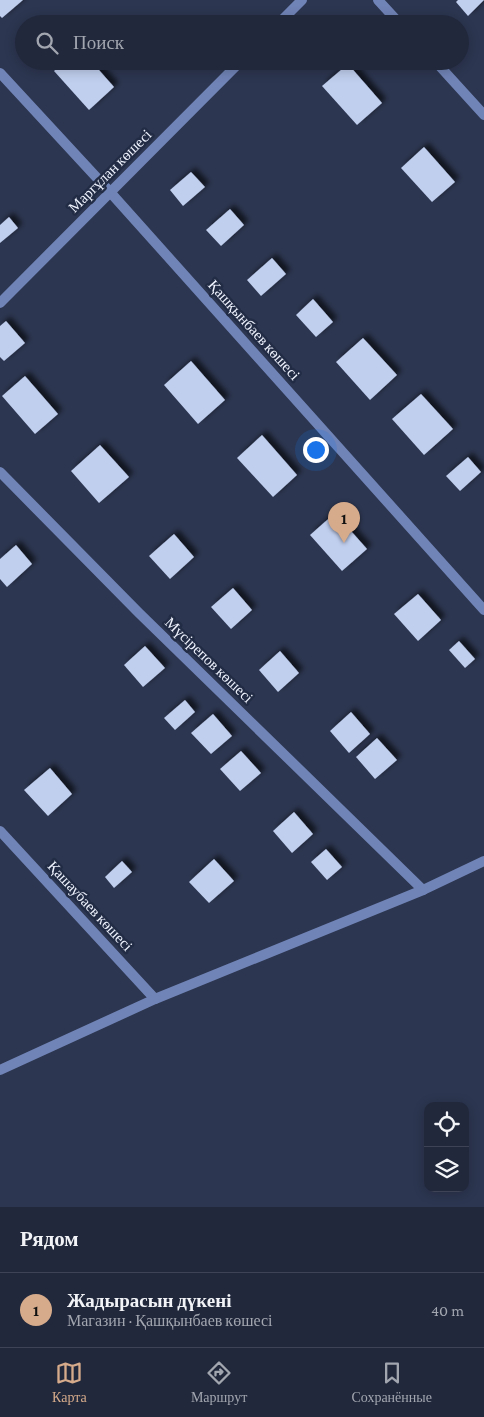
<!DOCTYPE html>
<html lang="ru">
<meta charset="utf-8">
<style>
body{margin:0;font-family:"Crimson Pro",serif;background:#2d3447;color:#f1f3f6}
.controls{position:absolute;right:15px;bottom:15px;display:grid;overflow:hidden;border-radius:10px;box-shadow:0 2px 12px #0003}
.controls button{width:45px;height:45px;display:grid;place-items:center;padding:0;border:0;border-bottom:1px solid #3e4456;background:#21283c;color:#f1f3f6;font:25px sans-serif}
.you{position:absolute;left:315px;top:449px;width:18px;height:18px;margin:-12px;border:4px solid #fff;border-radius:50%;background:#1a73e8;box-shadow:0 0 0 8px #1a73e833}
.badge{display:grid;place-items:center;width:32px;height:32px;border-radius:50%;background:#d6ab8b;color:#111;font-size:16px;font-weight:700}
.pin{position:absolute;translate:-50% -41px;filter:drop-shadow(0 1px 2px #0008)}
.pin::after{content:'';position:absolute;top:26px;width:18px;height:15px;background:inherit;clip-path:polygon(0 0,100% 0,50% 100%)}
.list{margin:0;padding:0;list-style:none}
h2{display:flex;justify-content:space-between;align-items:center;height:65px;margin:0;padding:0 20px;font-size:21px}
h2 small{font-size:16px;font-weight:400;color:#a2a6af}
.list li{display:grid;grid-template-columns:32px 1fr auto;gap:15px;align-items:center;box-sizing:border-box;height:75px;padding:0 20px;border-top:1px solid #3e4456}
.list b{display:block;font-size:19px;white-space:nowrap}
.list p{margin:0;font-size:16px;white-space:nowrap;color:#a2a6af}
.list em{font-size:16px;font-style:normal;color:#a2a6af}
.icon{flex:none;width:28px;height:28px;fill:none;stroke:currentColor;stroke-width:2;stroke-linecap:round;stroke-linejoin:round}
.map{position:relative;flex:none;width:484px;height:1207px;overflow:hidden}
.search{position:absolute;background:#21283c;box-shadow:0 2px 12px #0003;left:15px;right:15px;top:15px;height:55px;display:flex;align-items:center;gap:12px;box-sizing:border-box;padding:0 18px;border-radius:28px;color:#a2a6af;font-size:19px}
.sheet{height:140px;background:#21283c}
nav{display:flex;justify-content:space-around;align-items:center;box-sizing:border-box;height:70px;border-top:1px solid #3e4456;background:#21283c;font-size:14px;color:#a2a6af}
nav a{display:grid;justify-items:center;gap:2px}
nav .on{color:#d6ab8b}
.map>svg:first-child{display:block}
.building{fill:#c1cfef;filter:url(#shadow)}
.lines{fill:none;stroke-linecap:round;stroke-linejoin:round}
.minor{stroke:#7184b7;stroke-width:10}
.labels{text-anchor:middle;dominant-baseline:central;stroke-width:5;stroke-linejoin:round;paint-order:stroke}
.street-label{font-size:15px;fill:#eff3fe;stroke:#222c45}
</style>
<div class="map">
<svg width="484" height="1207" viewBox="0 0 484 1207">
<defs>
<filter id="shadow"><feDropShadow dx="4.5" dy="-4.5" stdDeviation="2.5" flood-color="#0009"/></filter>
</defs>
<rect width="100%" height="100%" fill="#2c3650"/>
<g class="building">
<path d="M 0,0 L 23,0 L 2,18 L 0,16 Z"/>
<path d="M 458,0 L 484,0 L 468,16 L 456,2 Z"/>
<path d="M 65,61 L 91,61 L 114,87 L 89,110 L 54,71 Z"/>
<path d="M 348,64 L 382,103 L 357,125 L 322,86 Z"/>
<path d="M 424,147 L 455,182 L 432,202 L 401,168 Z"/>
<path d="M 191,172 L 205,187 L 183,206 L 170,190 Z"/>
<path d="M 230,209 L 244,225 L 221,246 L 206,230 Z"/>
<path d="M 9,217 L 18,228 L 0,243 L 0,225 Z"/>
<path d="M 272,258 L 286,274 L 261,296 L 247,280 Z"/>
<path d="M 313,299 L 333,322 L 316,337 L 296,315 Z"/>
<path d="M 6,321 L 25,343 L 4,361 L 0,357 L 0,326 Z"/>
<path d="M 363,338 L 397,375 L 370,400 L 336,362 Z"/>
<path d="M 191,361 L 225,400 L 198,424 L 164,385 Z"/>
<path d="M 25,376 L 58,414 L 35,434 L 2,396 Z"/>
<path d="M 421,394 L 453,429 L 424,455 L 392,419 Z"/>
<path d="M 262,435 L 297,475 L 273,497 L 237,458 Z"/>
<path d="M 100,445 L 129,477 L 99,503 L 71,471 Z"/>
<path d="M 468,457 L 481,472 L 460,491 L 446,476 Z"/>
<path d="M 335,513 L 367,549 L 342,571 L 310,535 Z"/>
<path d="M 174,534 L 194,557 L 170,579 L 149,556 Z"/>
<path d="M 16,545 L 32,564 L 7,587 L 0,579 L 0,559 Z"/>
<path d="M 233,588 L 252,610 L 231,629 L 211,607 Z"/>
<path d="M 418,594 L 441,620 L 418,641 L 394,614 Z"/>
<path d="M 459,641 L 475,659 L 465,668 L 449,650 Z"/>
<path d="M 145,646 L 165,668 L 143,687 L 124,665 Z"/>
<path d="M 280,651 L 299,673 L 278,692 L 259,670 Z"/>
<path d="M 185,700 L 195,712 L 175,730 L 164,718 Z"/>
<path d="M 351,712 L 370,734 L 349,753 L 330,731 Z"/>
<path d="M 213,714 L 232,736 L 211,754 L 191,733 Z"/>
<path d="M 377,738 L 397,760 L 375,779 L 356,757 Z"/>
<path d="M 241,751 L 261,773 L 240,791 L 220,769 Z"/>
<path d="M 50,768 L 72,794 L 48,816 L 24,790 Z"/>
<path d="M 294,812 L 313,834 L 292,853 L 273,831 Z"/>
<path d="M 326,849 L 342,867 L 327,880 L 311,862 Z"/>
<path d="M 214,859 L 234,881 L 209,903 L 189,882 Z"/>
<path d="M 122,861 L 132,872 L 114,888 L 105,877 Z"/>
</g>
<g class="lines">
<g class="minor">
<path d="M 378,0 L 400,24"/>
<path d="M 278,24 L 302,0"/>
<path d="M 435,61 L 484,115"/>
<path d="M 0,73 L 110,192 L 484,610"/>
<path d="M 0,303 L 241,61"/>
<path d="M 0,472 L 139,613 L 423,890 L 484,861"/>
<path d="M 0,831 L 155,999 L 423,890"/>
<path d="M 0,1070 L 155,999"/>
</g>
</g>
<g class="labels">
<g class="street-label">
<text transform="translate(110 171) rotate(-45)">Маргұлан көшесі</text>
<text transform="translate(254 330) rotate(48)">Қашқынбаев көшесі</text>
<text transform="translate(209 660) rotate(44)">Мүсірепов көшесі</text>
<text transform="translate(90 906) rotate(47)">Қашаубаев көшесі</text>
</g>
</g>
</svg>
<div class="controls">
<button><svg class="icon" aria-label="locate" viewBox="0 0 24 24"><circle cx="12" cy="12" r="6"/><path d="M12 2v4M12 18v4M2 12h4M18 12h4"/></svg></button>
<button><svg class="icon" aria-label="layers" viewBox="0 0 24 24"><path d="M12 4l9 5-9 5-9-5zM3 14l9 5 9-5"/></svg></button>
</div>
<div class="you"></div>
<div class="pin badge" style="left:344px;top:543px">1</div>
<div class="search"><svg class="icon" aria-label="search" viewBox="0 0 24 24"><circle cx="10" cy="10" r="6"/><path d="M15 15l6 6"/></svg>Поиск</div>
</div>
<section class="sheet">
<h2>Рядом<small></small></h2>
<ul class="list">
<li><span class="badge">1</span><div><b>Жадырасын дүкені</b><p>Магазин · Қашқынбаев көшесі</p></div><em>40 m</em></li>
</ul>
</section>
<nav>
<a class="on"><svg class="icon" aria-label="map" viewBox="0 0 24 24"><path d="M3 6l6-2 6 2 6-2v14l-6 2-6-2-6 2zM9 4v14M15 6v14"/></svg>Карта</a>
<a><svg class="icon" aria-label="directions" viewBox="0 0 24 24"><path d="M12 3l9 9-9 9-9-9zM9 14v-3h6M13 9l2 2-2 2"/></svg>Маршрут</a>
<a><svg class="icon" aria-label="saved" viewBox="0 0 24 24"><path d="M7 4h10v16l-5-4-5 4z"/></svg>Сохранённые</a>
</nav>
